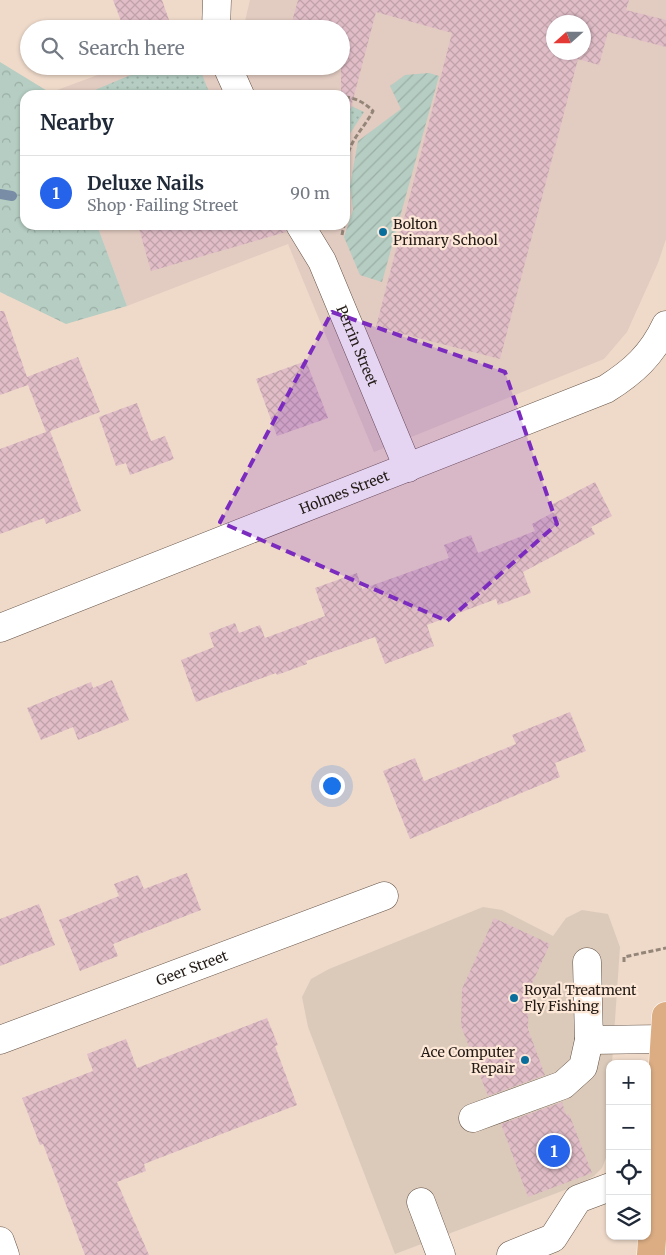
<!DOCTYPE html>
<meta charset="utf-8">
<style>
body{margin:0;font-family:Merriweather,serif;background:#f6f6f7;color:#1f2937}
.controls{position:absolute;right:15px;bottom:15px;display:grid;overflow:hidden;border-radius:10px;box-shadow:0 1px 4px #0004}
.controls button{width:45px;height:45px;display:grid;place-items:center;padding:0;border:0;border-bottom:1px solid #e0e1e3;background:#fff;color:#1f2937;font:25px sans-serif}
.compass{position:absolute;left:546px;top:15px;width:45px;height:45px;border-radius:50%;background:#fff;box-shadow:0 1px 4px #0004;rotate:249deg}
.you{position:absolute;left:331px;top:785px;width:18px;height:18px;margin:-12px;border:4px solid #fff;border-radius:50%;background:#1a73e8;box-shadow:0 0 0 8px #1a73e833}
.badge{display:grid;place-items:center;width:32px;height:32px;border-radius:50%;background:#2563eb;color:#fff;font-size:16px;font-weight:700}
.pin{position:absolute;translate:-50% -50%;border:2px solid #fff;box-shadow:0 1px 5px #0006}
.list{margin:0;padding:0;list-style:none}
h2{display:flex;justify-content:space-between;align-items:center;height:65px;margin:0;padding:0 20px;font-size:21px}
h2 small{font-size:16px;font-weight:400;color:#747a83}
.list li{display:grid;grid-template-columns:32px 1fr auto;gap:15px;align-items:center;box-sizing:border-box;height:75px;padding:0 20px;border-top:1px solid #e0e1e3}
.list b{display:block;font-size:19px;white-space:nowrap}
.list p{margin:0;font-size:16px;white-space:nowrap;color:#747a83}
.list em{font-size:16px;font-style:normal;color:#747a83}
.icon{flex:none;width:28px;height:28px;fill:none;stroke:currentColor;stroke-width:2;stroke-linecap:round;stroke-linejoin:round}
.map{position:relative;flex:none;width:666px;height:1255px;overflow:hidden}
.search{position:absolute;background:#fff;box-shadow:0 1px 4px #0004;left:20px;top:20px;width:330px;height:55px;display:flex;align-items:center;gap:12px;box-sizing:border-box;padding:0 18px;border-radius:28px;color:#747a83;font-size:19px}
.panel{position:absolute;background:#fff;box-shadow:0 1px 4px #0004;left:20px;top:90px;width:330px;height:140px;border-radius:15px}
.map>svg:first-child{display:block}
.commercial{fill:#dbcaba}
.education{fill:#e2cbc1;fill-rule:evenodd}
.forest{fill:url(#forest-crowns)}
.park{fill:url(#park-dots)}
.garden{fill:url(#garden-furrows)}
.lines{fill:none;stroke-linecap:round;stroke-linejoin:round}
.stream{stroke:#798ea6;stroke-width:10}
.building{fill:url(#building-cross-hatch);fill-rule:evenodd}
.minor-casing{stroke:#645245;stroke-width:29}
.major-casing{stroke:#fff;stroke-width:29}
.path{stroke:#948579;stroke-width:3;stroke-dasharray:5 2.5;stroke-linecap:butt}
.minor{stroke:#fff;stroke-width:28}
.major{stroke:#dcad83;stroke-width:28}
.marked{fill:#7b2cbf;fill-opacity:0.2;stroke:#7b2cbf;stroke-width:4;stroke-dasharray:10 6;stroke-linejoin:round}
.poi-dot{fill:#096e9c;stroke:#fde7d7;stroke-width:2}
.labels{text-anchor:middle;dominant-baseline:central;stroke-width:4.5;stroke-linejoin:round;paint-order:stroke}
.poi-label{font-size:14px;fill:#231b16;stroke:#fde7d7;text-anchor:start}
.street-label{font-size:14px;fill:#231b16;stroke:#fde7d7}
</style>
<div class="map">
<svg width="666" height="1255" viewBox="0 0 666 1255">
<defs>
<pattern id="forest-crowns" width="20" height="18" patternUnits="userSpaceOnUse" patternTransform="scale(1.25)"><rect width="20" height="18" fill="#b5cdc2"/><path d="M2 6a3 3 0 1 1 6 0M12 15a3 3 0 1 1 6 0" fill="none" stroke="#9bafa6"/></pattern>
<pattern id="park-dots" width="8" height="8" patternUnits="userSpaceOnUse" patternTransform="scale(1.25)"><rect width="8" height="8" fill="#b5cdc2"/><path d="M2 2h.1M6 6h.1" fill="none" stroke="#9bafa6" stroke-width="1.8" stroke-linecap="round"/></pattern>
<pattern id="garden-furrows" width="10" height="10" patternUnits="userSpaceOnUse" patternTransform="scale(1.25)"><rect width="10" height="10" fill="#b5cdc2"/><path d="M-1 1l2-2M0 10L10 0M9 11l2-2" fill="none" stroke="#9bafa6"/></pattern>
<pattern id="building-cross-hatch" width="8" height="8" patternUnits="userSpaceOnUse" patternTransform="scale(1.25)"><rect width="8" height="8" fill="#e1bdc8"/><path d="M0 0l8 8M0 8l8-8" fill="none" stroke="#c1a2ab"/></pattern>
</defs>
<rect width="100%" height="100%" fill="#efdaca"/>
<path class="commercial" d="M 483,907 L 502,910 L 553,936 L 566,918 L 582,910 L 608,914 L 620,947 L 612,1064 L 610,1064 L 610,1096 L 606,1158 L 602,1168 L 594,1176 L 578,1185 L 395,1254 L 308,1027 L 302,997 L 311,979 L 329,969 Z"/>
<path class="education" d="M 250,0 L 666,0 L 666,239 L 658,263 L 627,332 L 604,359 L 374,452 L 288,244 L 127,306 L 97,225 L 345,225 L 345,95 L 50,95 L 49,93 L 122,66 L 341,66 L 341,29 L 225,29 L 245,21 ZM 554,22 L 584,22 L 584,52 L 554,52 Z"/>
<path class="forest" d="M 0,62 L 49,92 L 50,95 L 25,95 L 25,225 L 97,225 L 127,306 L 66,324 L 0,292 Z"/>
<g class="park">
<path d="M 152,66 L 199,66 L 210,95 L 83,95 Z"/>
<path d="M 345,103 L 364,112 L 349,135 L 345,145 Z"/>
</g>
<path class="garden" d="M 429,73 L 439,76 L 382,282 L 360,275 L 344,237 L 353,210 L 350,186 L 358,141 L 401,109 L 390,86 L 405,75 Z"/>
<g class="lines">
<path class="stream" d="M 0,194 L 12,196"/>
</g>
<g class="building">
<path d="M 113,0 L 162,0 L 169,20 L 146,29 L 124,29 Z"/>
<path d="M 298,0 L 629,0 L 626,10 L 666,20 L 666,47 L 608,32 L 599,65 L 578,59 L 500,359 L 376,327 L 452,33 L 376,12 L 350,111 L 345,111 L 345,95 L 341,95 L 341,29 L 290,29 ZM 554,22 L 584,22 L 584,52 L 554,52 Z"/>
<path d="M 138,225 L 284,225 L 286,232 L 151,271 Z"/>
<path d="M 0,311 L 4,311 L 27,377 L 78,357 L 100,412 L 50,431 L 81,511 L 46,524 L 44,518 L 0,534 L 0,449 L 46,432 L 28,385 L 0,395 Z"/>
<path d="M 306,361 L 328,418 L 277,436 L 256,379 Z"/>
<path d="M 137,403 L 151,441 L 165,436 L 174,459 L 130,475 L 126,463 L 116,466 L 99,417 Z"/>
<path d="M 595,482 L 612,516 L 591,527 L 595,534 L 523,572 L 531,593 L 498,605 L 496,599 L 427,625 L 434,646 L 385,664 L 375,637 L 306,661 L 307,664 L 277,675 L 276,673 L 196,702 L 181,660 L 214,647 L 209,633 L 235,623 L 239,633 L 260,625 L 265,638 L 325,616 L 315,588 L 357,573 L 362,589 L 449,558 L 444,545 L 471,535 L 478,553 L 535,531 L 532,524 L 554,512 L 551,505 Z"/>
<path d="M 112,680 L 129,720 L 78,740 L 73,727 L 41,740 L 27,708 L 91,682 L 93,688 Z"/>
<path d="M 570,712 L 586,751 L 555,763 L 560,777 L 410,839 L 383,771 L 415,758 L 424,781 L 516,744 L 512,735 Z"/>
<path d="M 187,873 L 201,910 L 113,944 L 118,956 L 80,971 L 59,920 L 119,896 L 114,884 L 138,875 L 144,889 Z"/>
<path d="M 39,904 L 55,945 L 0,966 L 0,919 Z"/>
<path d="M 494,918 L 550,944 L 529,990 L 528,1029 L 545,1075 L 488,1096 L 461,1026 L 462,989 Z"/>
<path d="M 267,1018 L 278,1045 L 275,1046 L 297,1105 L 144,1164 L 146,1171 L 117,1182 L 149,1255 L 85,1255 L 43,1144 L 40,1145 L 22,1098 L 93,1071 L 87,1054 L 126,1039 L 137,1068 Z"/>
<path d="M 562,1102 L 566,1115 L 569,1114 L 592,1173 L 528,1197 L 501,1124 Z"/>
</g>
<g class="lines">
<defs>
<g id="minor">
<path d="M 216,29 L 217,0"/>
<path d="M 227,66 L 240,95"/>
<path id="s1" d="M 300,225 L 322,261 L 408,468"/>
<path id="s2" d="M 0,628 L 606,389 C 633,372 652,355 666,325"/>
<path d="M 587,962 L 589,1040 L 665,1039"/>
<path id="s3" d="M 0,1040 L 384,896"/>
<path d="M 473,1118 L 563,1085 L 583,1067 L 589,1040"/>
<path d="M 421,1202 L 441,1255"/>
<path d="M 0,1241 L 5,1255"/>
<path d="M 511,1255 L 553,1238 L 578,1199 L 610,1187"/>
</g>
<path id="major" d="M 651,1255 L 666,1016"/>
</defs>
<use href="#minor" class="minor-casing"/>
<use href="#major" class="major-casing"/>
<g class="path">
<path d="M 345,97 C 356,98 365,103 373,111 C 361,133 350,138 345,166"/>
<path d="M 342,235 L 344,225"/>
<path d="M 624,962 L 624,957 L 666,948"/>
</g>
<use href="#minor" class="minor"/>
<use href="#major" class="major"/>
</g>
<path class="marked" d="M 332,312 L 505,372 L 557,524 L 447,621 L 220,522 Z"/>
<g class="poi-dot">
<circle cx="383" cy="232" r="5"/>
<circle cx="514" cy="998" r="5"/>
<circle cx="525" cy="1060" r="5"/>
</g>
<g class="labels">
<g class="poi-label">
<text x="393" y="224">Bolton<tspan x="393" dy="16">Primary School</tspan></text>
<text x="524" y="990">Royal Treatment<tspan x="524" dy="16">Fly Fishing</tspan></text>
<text x="515" y="1052" text-anchor="end">Ace Computer<tspan x="515" dy="16">Repair</tspan></text>
</g>
<g class="street-label">
<text stroke="none"><textPath href="#s1" startOffset="134">Perrin Street</textPath></text>
<text stroke="none"><textPath href="#s2" startOffset="370">Holmes Street</textPath></text>
<text stroke="none"><textPath href="#s3" startOffset="205">Geer Street</textPath></text>
</g>
</g>
</svg>
<div class="controls">
<button>+</button>
<button>−</button>
<button><svg class="icon" aria-label="locate" viewBox="0 0 24 24"><circle cx="12" cy="12" r="6"/><path d="M12 2v4M12 18v4M2 12h4M18 12h4"/></svg></button>
<button><svg class="icon" aria-label="layers" viewBox="0 0 24 24"><path d="M12 4l9 5-9 5-9-5zM3 14l9 5 9-5"/></svg></button>
</div>
<svg class="compass" viewBox="-18 -18 36 36"><path d="M0-13l5 13h-10z" fill="#e53935"/><path d="M0 13l5-13h-10z" fill="#747a83"/></svg>
<div class="you"></div>
<div class="pin badge" style="left:554px;top:1151px">1</div>
<div class="search"><svg class="icon" aria-label="search" viewBox="0 0 24 24"><circle cx="10" cy="10" r="6"/><path d="M15 15l6 6"/></svg>Search here</div>
<section class="panel">
<h2>Nearby<small></small></h2>
<ul class="list">
<li><span class="badge">1</span><div><b>Deluxe Nails</b><p>Shop · Failing Street</p></div><em>90 m</em></li>
</ul>
</section>
</div>
